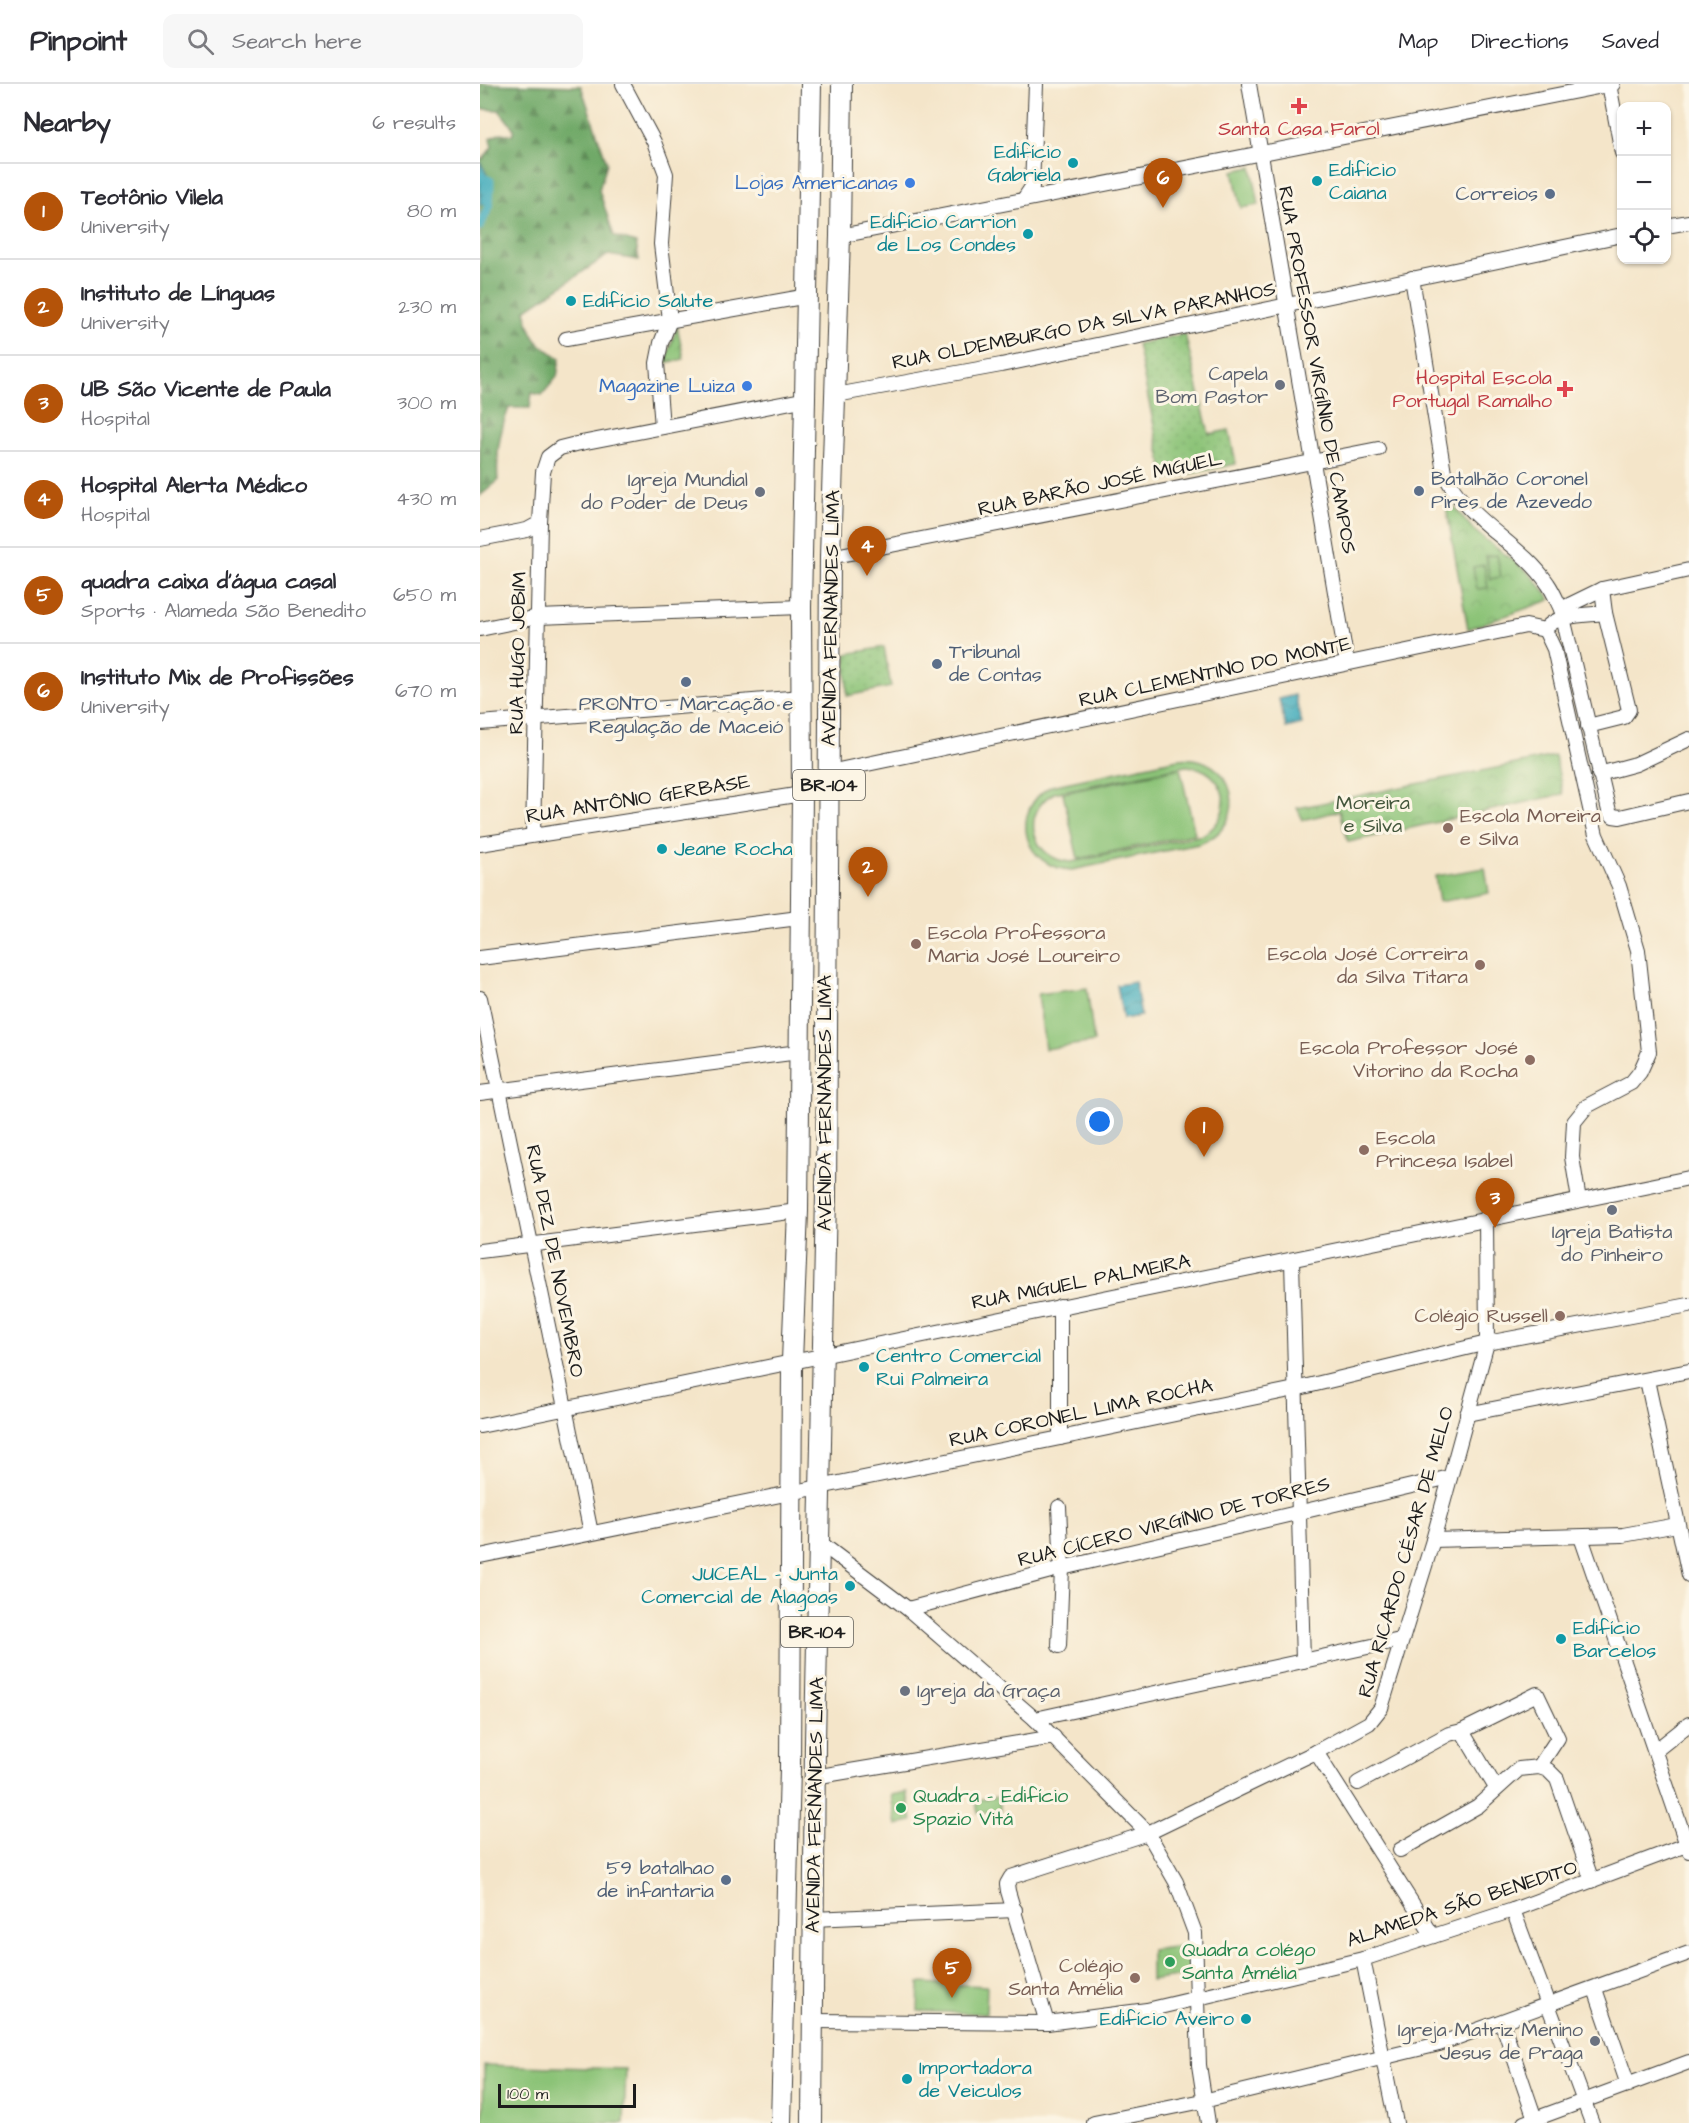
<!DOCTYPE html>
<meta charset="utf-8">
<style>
body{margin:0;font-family:"Architects Daughter",sans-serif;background:#f7f7f7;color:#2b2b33}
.controls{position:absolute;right:18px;top:18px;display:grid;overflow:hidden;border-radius:12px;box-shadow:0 2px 4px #0004}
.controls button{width:54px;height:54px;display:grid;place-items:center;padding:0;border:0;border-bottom:2px solid #e1e1e2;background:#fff;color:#2b2b33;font:30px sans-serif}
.scale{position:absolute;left:18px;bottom:15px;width:138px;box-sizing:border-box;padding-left:6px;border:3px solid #1c1c1c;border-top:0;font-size:16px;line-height:21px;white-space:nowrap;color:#1c1c1c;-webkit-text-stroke:4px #fcf5e5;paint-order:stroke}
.you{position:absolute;left:620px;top:1038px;width:21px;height:21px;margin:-15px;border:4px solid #fff;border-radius:50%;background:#1a73e8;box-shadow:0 0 0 9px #1a73e833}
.badge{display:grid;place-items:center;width:39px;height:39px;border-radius:50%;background:#b45309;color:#fff;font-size:20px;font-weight:700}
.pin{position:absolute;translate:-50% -50px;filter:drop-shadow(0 2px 3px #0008)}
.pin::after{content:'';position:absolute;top:32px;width:21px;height:18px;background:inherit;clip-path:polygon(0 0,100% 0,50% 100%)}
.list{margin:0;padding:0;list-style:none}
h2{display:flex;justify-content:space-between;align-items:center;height:78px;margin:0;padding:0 24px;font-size:26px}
h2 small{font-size:20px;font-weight:400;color:#7c7c81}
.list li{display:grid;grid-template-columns:39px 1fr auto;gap:18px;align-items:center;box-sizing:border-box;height:96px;padding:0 24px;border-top:2px solid #e1e1e2}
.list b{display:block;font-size:22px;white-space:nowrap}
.list p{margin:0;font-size:20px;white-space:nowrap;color:#7c7c81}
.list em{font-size:20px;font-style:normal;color:#7c7c81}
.icon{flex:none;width:33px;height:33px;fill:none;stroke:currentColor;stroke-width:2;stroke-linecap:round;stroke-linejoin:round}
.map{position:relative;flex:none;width:1209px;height:2039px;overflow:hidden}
header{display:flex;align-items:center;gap:36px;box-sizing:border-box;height:84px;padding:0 30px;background:#fff;border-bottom:2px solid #e1e1e2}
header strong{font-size:28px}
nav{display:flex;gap:33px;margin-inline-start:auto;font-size:21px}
.search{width:420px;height:54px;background:#f7f7f7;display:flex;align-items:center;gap:15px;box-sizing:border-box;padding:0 21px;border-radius:12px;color:#7c7c81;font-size:22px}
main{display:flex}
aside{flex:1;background:#fff}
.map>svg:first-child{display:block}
.grass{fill:url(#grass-dots);stroke:#54704a;stroke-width:1.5}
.forest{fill:url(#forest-firs);stroke:#466242;stroke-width:1.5}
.park{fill:url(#park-crowns);stroke:#54704a;stroke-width:1.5}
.pitch{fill:#8bc377;stroke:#54704a;stroke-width:1.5;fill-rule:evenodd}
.water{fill:url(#water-waves);stroke:#2c636c;stroke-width:1.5}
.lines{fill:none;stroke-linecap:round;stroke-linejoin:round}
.canal{stroke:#3daabb;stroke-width:9}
.minor-casing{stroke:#3c3a36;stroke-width:16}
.highway-casing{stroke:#3c3a36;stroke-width:22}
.minor{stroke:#fff;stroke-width:14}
.highway{stroke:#fff;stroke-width:20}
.health-dot{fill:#e0444e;stroke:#fcf5e5;stroke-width:2}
.culture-dot{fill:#0f9aa8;stroke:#fcf5e5;stroke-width:2}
.shop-dot{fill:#3f7fe0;stroke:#fcf5e5;stroke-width:2}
.service-dot{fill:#5c6f8a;stroke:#fcf5e5;stroke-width:2}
.worship-dot{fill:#6b7280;stroke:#fcf5e5;stroke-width:2}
.education-dot{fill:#8d6e63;stroke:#fcf5e5;stroke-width:2}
.leisure-dot{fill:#2e9e5b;stroke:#fcf5e5;stroke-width:2}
.labels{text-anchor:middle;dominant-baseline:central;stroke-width:6;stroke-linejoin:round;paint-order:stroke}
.shield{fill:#fcf5e5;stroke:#5f5d58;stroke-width:1.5}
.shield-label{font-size:18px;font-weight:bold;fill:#1c1c1c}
.health-label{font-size:20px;fill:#be3a42;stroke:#fcf5e5}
.culture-label{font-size:20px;fill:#0d838f;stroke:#fcf5e5;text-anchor:start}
.shop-label{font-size:20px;fill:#366cbe;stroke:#fcf5e5;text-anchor:end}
.service-label{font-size:20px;fill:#4e5e75;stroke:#fcf5e5;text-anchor:end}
.street-label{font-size:20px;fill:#1c1c1c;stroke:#fcf5e5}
.worship-label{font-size:20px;fill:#5b616d;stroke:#fcf5e5;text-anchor:end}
.park-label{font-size:20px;fill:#43563c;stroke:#fcf5e5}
.education-label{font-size:20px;fill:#785e54;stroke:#fcf5e5;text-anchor:end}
.leisure-label{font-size:20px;fill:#27864d;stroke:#fcf5e5;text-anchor:start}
</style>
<header>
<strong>Pinpoint</strong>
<div class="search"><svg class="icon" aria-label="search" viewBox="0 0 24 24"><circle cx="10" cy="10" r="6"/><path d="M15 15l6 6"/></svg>Search here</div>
<nav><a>Map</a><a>Directions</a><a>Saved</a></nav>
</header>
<main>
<aside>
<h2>Nearby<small>6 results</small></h2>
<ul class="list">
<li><span class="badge">1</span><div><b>Teotônio Vilela</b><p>University</p></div><em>80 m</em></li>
<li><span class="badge">2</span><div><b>Instituto de Línguas</b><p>University</p></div><em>230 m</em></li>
<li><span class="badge">3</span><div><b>UB São Vicente de Paula</b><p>Hospital</p></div><em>300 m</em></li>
<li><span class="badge">4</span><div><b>Hospital Alerta Médico</b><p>Hospital</p></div><em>430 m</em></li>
<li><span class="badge">5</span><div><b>quadra caixa d'água casal</b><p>Sports · Alameda São Benedito</p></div><em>650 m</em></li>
<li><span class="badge">6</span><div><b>Instituto Mix de Profissões</b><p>University</p></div><em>670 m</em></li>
</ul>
</aside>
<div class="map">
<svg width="1209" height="2039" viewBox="0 0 1209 2039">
<defs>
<pattern id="grass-dots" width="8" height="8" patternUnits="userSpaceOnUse" patternTransform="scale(1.5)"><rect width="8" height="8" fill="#8bc377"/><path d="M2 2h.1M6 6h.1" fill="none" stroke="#77a766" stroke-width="1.8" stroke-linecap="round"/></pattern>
<pattern id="forest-firs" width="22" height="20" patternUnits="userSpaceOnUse" patternTransform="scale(1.5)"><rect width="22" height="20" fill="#70a968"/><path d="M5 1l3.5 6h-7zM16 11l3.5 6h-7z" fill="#5b8955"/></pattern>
<pattern id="park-crowns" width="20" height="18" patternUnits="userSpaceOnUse" patternTransform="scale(1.5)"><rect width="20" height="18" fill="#8bc377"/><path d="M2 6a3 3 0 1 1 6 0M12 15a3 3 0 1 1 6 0" fill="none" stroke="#77a766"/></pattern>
<pattern id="water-waves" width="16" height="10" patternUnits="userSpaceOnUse" patternTransform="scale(1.5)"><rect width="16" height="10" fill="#3daabb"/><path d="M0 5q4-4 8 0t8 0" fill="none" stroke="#328a97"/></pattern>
</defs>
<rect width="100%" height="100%" fill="#fcf5e5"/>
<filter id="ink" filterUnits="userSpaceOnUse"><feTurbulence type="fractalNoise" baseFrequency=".0167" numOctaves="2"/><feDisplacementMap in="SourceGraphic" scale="12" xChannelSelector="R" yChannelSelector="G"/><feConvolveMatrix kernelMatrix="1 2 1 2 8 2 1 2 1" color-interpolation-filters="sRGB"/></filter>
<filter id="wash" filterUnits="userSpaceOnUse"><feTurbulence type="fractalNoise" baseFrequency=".008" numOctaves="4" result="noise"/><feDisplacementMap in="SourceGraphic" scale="24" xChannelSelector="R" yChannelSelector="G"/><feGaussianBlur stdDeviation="1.35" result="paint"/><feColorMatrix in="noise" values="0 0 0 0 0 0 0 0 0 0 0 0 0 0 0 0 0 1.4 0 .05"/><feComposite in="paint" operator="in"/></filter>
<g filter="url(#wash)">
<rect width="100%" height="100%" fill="#f4e5c9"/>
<g class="grass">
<path d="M 705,250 L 729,350 L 749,346 L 756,380 L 685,395 L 657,260 Z"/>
<path d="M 404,563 L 411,603 L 367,612 L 366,570 Z"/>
</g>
<path class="forest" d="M 0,0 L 101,2 L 127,79 L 119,106 L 134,152 L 156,159 L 159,176 L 128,171 L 45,226 C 51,254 56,260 80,274 L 77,293 L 62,311 L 52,309 L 50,324 L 29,324 C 19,348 16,371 18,397 L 0,412 L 0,74 L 3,75 L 12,63 L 10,54 L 21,49 L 32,51 L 34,45 L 19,26 L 0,25 Z"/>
<g class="park">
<path d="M 197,242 L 204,275 L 185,279 Z"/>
<path d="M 964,411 C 975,423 984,436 995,447 C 1021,470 1053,485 1070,516 L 988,545 Z"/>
<path d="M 1075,672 L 1083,710 L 868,758 L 859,727 L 823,736 L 817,724 Z"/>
</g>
<g class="pitch">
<path d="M 772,83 L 779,121 L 761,124 L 753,87 Z"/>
<path d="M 1017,471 L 1021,493 L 1010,495 L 1006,472 Z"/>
<path d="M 1004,481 L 1008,504 L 997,505 L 993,483 Z"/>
<path d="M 698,675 C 755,668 774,741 719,760 L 592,786 C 543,784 528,727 571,702 ZM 706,682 C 746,684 758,731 723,751 L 591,778 C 552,776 539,729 574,709 Z"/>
<path d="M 700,684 L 715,750 L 598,775 L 583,709 Z"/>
<path d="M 1005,784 L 1009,809 L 959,818 L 955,792 Z"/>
<path d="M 607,904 L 614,958 L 565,965 L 558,910 Z"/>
<path d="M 427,1708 L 432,1737 L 416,1741 L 411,1711 Z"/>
<path d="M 518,1713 L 521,1727 L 498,1729 L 495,1716 Z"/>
<path d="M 709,1861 L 710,1891 L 671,1897 L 671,1866 Z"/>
<path d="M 439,1899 L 507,1902 L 506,1930 L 438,1927 Z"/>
<path d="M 4,1981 L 146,1985 L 144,2039 L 3,2039 Z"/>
</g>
<g class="water">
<path d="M 0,77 L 10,97 L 9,122 L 0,120 Z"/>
<path d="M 815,611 L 822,640 L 806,644 L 799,615 Z"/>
<path d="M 655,898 L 661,932 L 643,935 L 637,901 Z"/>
</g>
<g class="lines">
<path class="canal" d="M 0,93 L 10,97 L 9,122 L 0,142"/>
</g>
</g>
<g filter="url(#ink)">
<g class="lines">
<defs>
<g id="minor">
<path d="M 143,0 L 174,58 L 186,90 L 181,160 L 190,236 L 181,259 L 177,279 L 182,343"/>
<path d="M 769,0 L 867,579"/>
<path d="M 1129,0 L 1142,69"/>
<path d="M 544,115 L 552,103 L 556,0"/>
<path d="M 1186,142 L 1209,138"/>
<path d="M 360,152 L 1133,0"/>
<path d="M 932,194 L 964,388 C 984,436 1040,458 1068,500 C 1073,507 1077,517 1081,525 L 1129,727 L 1133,732 L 1140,733 L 1209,717"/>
<path d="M 86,255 L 328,212"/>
<path d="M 356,311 L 521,281 L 1142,151"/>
<path d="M 0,455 L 47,446 L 60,439"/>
<path d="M 350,473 L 898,365"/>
<path d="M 1081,525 L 1122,505 L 1209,486"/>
<path d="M 0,545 L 58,533 L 321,523"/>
<path d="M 1065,546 L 1074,565 L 1116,751 L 1139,802 L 1158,866 L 1169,968 L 1160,988 L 1151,999 L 1107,1022 L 1094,1038 L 1092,1073 L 1099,1116"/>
<path d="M 1065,546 C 1074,530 1107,531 1125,529"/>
<path d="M 0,639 L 322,613"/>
<path d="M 1108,642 L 1144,633 L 1149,626 L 1125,529 L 1122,505"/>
<path d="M 349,688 L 1046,542 L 1065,546"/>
<path d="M 1119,690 L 1156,680 L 1209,655"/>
<path d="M 53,751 L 60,439 L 63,388 L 68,373 L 80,364 L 96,360 L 327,315"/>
<path d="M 0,760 L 322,710"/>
<path d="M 0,874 L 319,834"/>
<path d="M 0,914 L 111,1449"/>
<path d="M 0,1009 L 319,968"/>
<path d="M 0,1167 L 318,1127"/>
<path d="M 812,1177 L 823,1577"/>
<path d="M 1167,1296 L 1209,1491"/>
<path d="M 987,1330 L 1209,1287"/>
<path d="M 0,1342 L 1209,1094"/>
<path d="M 580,1354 L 580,1222"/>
<path d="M 579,1423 L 582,1484 L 579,1562"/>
<path d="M 1101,1453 L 1209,1767"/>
<path d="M 953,1456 L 1143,1451 L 1197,1441"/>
<path d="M 339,1458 L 428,1525 L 555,1635 L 668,1749 L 696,1798 L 715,1849 L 719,1981 L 728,2039"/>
<path d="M 0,1472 L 580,1354 L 815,1305 L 1007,1259 L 1209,1221"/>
<path d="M 428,1525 L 582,1484 L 970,1393"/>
<path d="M 555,1635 L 920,1556"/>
<path d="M 982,1647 L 1016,1704"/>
<path d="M 1175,1667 L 1209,1640"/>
<path d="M 836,1668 L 953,1852"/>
<path d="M 334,1693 L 574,1653"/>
<path d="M 878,1699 L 969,1650 L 982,1647 L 1057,1610 L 1078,1654 L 1059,1683"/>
<path d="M 920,1766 L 998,1722 L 1039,1685 L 1059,1683 L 1068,1686 L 1077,1695 L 1112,1797"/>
<path d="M 1033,1826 L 1112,2039"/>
<path d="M 333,1835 L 535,1826"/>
<path d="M 883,1875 L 916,2039"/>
<path d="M 1115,1905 L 1148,2001"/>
<path d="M 334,1937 L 567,1939 L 667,1926 L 883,1875 L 1033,1826 L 1209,1760"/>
<path d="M 1022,1938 L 1055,2035"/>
<path d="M 567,1939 L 528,1807 L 527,1800 L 531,1793 L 668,1749 L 836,1668 L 889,1639 L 901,1624 L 953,1456 L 1007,1259 L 1006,1134"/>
<path d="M 614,2039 L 723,2017 L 959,1960 L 1209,1869"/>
<path d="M 1044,2039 L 1209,1978"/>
</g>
<g id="highway">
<path d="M 301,2039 L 310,1684 L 312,1277 L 318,1127 L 322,710 L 321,523 L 331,0"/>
<path d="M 332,2039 L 335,1658 L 346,1111 L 350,473 L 360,152 L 362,0"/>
</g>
</defs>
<use href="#minor" class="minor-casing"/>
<use href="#highway" class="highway-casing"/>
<use href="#minor" class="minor"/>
<use href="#highway" class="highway"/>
</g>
</g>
<g class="health-dot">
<path d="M816 13h6v6h6v6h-6v6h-6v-6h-6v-6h6z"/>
<path d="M1082 296h6v6h6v6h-6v6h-6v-6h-6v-6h6z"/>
</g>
<g class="culture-dot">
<circle cx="593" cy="79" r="6"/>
<circle cx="837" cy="97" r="6"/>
<circle cx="548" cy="150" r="6"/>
<circle cx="91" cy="217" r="6"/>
<circle cx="182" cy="765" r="6"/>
<circle cx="384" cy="1283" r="6"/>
<circle cx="370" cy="1502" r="6"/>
<circle cx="1081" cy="1555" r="6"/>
<circle cx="766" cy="1935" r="6"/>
<circle cx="427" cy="1995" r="6"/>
</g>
<g class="shop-dot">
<circle cx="430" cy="99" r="6"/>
<circle cx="267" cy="302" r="6"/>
</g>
<g class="service-dot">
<circle cx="1070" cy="110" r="6"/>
<circle cx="939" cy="407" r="6"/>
<circle cx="457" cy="580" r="6"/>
<circle cx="206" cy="598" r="6"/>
<circle cx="246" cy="1796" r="6"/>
</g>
<g class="worship-dot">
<circle cx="800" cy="301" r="6"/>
<circle cx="280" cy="408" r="6"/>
<circle cx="1132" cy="1126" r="6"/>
<circle cx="425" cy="1607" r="6"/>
<circle cx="1115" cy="1957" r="6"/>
</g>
<g class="education-dot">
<circle cx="968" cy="744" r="6"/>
<circle cx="436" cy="860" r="6"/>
<circle cx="1000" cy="881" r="6"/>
<circle cx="1050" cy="976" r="6"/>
<circle cx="884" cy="1066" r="6"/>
<circle cx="1080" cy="1232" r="6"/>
<circle cx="655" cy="1894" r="6"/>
</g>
<g class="leisure-dot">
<circle cx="421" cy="1724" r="6"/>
<circle cx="690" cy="1878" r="6"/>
</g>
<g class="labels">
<g class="shield">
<rect x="313" y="686" width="72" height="30" rx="4.5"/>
<rect x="301" y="1533" width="72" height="30" rx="4.5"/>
</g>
<g class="shield-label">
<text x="349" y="701">BR-104</text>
<text x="337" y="1548">BR-104</text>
</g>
<g class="health-label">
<text x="819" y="45">Santa Casa Farol</text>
<text x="1072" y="294" text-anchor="end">Hospital Escola<tspan x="1072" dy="23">Portugal Ramalho</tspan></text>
</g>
<g class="culture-label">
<text x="581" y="68" text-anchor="end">Edifício<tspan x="581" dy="23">Gabriela</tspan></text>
<text x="849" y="86">Edifício<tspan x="849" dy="23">Caiana</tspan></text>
<text x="536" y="138" text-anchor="end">Edifício Carrion<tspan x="536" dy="23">de Los Condes</tspan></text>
<text x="103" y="217">Edifício Salute</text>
<text x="194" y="765">Jeane Rocha</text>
<text x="396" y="1272">Centro Comercial<tspan x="396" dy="23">Rui Palmeira</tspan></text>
<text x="358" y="1490" text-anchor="end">JUCEAL - Junta<tspan x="358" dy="23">Comercial de Alagoas</tspan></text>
<text x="1093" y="1544">Edifício<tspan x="1093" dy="23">Barcelos</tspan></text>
<text x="754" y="1935" text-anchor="end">Edifício Aveiro</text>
<text x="439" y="1984">Importadora<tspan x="439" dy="23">de Veiculos</tspan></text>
</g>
<g class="shop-label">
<text x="418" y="99">Lojas Americanas</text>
<text x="255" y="302">Magazine Luiza</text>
</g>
<g class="service-label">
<text x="1058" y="110">Correios</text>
<text x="951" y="395" text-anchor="start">Batalhão Coronel<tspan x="951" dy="23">Pires de Azevedo</tspan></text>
<text x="469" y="568" text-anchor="start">Tribunal<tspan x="469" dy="23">de Contas</tspan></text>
<text x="206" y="620" text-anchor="middle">PRONTO - Marcação e<tspan x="206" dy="23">Regulação de Maceió</tspan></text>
<text x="234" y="1784">59 batalhao<tspan x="234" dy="23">de infantaria</tspan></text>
</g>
<g class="street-label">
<text transform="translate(604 242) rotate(-11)">RUA OLDEMBURGO DA SILVA PARANHOS</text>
<text transform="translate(837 286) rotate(80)">RUA PROFESSOR VIRGÍNIO DE CAMPOS</text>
<text transform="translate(620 400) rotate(-12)">RUA BARÃO JOSÉ MIGUEL</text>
<text transform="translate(351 534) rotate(-89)">AVENIDA FERNANDES LIMA</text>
<text transform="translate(38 569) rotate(-89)">RUA HUGO JOBIM</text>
<text transform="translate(735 588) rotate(-12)">RUA CLEMENTINO DO MONTE</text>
<text transform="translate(158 715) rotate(-9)">RUA ANTÔNIO GERBASE</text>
<text transform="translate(345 1019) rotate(-90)">AVENIDA FERNANDES LIMA</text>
<text transform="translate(75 1177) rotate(79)">RUA DEZ DE NOVEMBRO</text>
<text transform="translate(601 1198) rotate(-11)">RUA MIGUEL PALMEIRA</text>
<text transform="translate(601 1329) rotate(-12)">RUA CORONEL LIMA ROCHA</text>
<text transform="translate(694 1438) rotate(-14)">RUA CÍCERO VIRGÍNIO DE TORRES</text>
<text transform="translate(926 1468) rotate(-74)">RUA RICARDO CÉSAR DE MELO</text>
<text transform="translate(335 1721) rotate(-89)">AVENIDA FERNANDES LIMA</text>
<text transform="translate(982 1820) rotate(-18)">ALAMEDA SÃO BENEDITO</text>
</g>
<g class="worship-label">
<text x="788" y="290">Capela<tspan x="788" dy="23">Bom Pastor</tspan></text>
<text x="268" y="396">Igreja Mundial<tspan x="268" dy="23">do Poder de Deus</tspan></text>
<text x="1132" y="1148" text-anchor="middle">Igreja Batista<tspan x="1132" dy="23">do Pinheiro</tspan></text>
<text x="437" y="1607" text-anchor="start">Igreja da Graça</text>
<text x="1103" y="1946">Igreja Matriz Menino<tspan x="1103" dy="23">Jesus de Praga</tspan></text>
</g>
<g class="park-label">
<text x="893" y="719">Moreira<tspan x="893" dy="23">e Silva</tspan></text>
</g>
<g class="education-label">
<text x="980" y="732" text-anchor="start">Escola Moreira<tspan x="980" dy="23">e Silva</tspan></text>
<text x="448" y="849" text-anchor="start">Escola Professora<tspan x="448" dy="23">Maria José Loureiro</tspan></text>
<text x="988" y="870">Escola José Correira<tspan x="988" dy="23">da Silva Titara</tspan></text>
<text x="1038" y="964">Escola Professor José<tspan x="1038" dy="23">Vitorino da Rocha</tspan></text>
<text x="896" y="1054" text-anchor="start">Escola<tspan x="896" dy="23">Princesa Isabel</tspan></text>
<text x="1068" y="1232">Colégio Russell</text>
<text x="643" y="1882">Colégio<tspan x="643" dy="23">Santa Amélia</tspan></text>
</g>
<g class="leisure-label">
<text x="433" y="1712">Quadra - Edifício<tspan x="433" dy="23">Spazio Vitá</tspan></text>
<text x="702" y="1866">Quadra colégo<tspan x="702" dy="23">Santa Amélia</tspan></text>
</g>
</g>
</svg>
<div class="controls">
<button>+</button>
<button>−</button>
<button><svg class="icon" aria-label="locate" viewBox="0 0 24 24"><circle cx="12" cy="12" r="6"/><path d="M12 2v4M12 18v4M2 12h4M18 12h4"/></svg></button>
</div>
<div class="scale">100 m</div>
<div class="you"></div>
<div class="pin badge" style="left:724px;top:1073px">1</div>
<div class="pin badge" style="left:388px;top:813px">2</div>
<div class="pin badge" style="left:1015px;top:1144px">3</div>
<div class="pin badge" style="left:387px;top:492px">4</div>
<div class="pin badge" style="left:472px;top:1914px">5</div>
<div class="pin badge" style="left:683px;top:124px">6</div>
</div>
</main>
